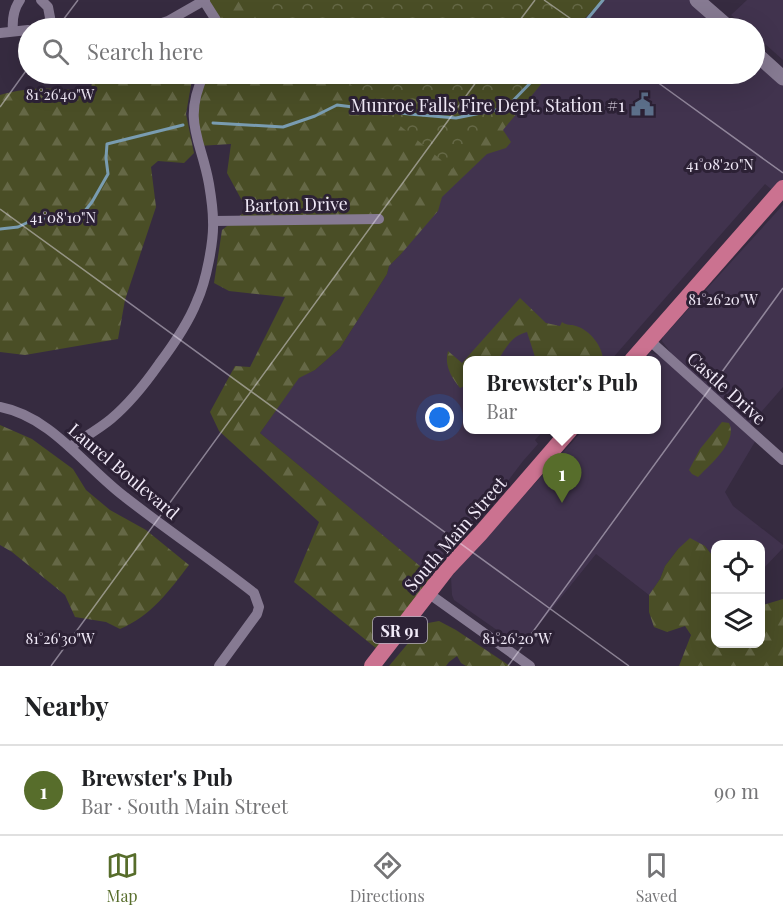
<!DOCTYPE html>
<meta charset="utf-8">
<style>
body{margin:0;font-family:"Playfair Display",serif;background:#f6f6f6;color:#202124}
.controls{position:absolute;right:18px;bottom:18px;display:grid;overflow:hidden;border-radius:12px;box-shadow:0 6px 24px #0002}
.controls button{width:54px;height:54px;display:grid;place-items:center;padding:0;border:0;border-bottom:2px solid #e0e0e0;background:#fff;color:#202124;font:30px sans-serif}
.you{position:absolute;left:440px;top:418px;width:21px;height:21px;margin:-15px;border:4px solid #fff;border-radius:50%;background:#1a73e8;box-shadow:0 0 0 9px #1a73e833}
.badge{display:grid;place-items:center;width:39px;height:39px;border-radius:50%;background:#576d2b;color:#fff;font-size:20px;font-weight:700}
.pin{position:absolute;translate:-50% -50px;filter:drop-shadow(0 2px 3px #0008)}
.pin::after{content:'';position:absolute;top:32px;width:21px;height:18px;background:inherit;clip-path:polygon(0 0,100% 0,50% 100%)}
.popup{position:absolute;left:463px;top:356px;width:198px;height:78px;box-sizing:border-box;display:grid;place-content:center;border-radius:12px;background:#fff;filter:drop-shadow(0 2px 4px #0005);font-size:20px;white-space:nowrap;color:#757577}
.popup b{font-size:22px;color:#202124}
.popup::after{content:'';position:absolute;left:50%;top:100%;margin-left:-12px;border:12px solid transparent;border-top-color:#fff}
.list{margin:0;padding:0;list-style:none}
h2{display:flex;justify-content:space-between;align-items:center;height:78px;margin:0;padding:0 24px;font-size:26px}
h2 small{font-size:20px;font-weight:400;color:#757577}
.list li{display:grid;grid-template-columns:39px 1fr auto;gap:18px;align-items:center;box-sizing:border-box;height:90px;padding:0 24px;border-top:2px solid #e0e0e0}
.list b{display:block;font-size:22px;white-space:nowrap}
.list p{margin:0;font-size:20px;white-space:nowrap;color:#757577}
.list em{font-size:20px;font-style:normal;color:#757577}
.icon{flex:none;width:33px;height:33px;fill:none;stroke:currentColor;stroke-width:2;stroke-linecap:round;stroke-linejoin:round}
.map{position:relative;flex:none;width:783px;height:666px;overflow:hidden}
.search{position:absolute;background:#fff;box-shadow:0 6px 24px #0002;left:18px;right:18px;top:18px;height:66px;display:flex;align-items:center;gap:15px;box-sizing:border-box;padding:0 21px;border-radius:33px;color:#757577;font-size:22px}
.sheet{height:168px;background:#fff}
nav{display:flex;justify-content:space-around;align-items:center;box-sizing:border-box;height:84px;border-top:2px solid #e0e0e0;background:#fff;font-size:16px;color:#757577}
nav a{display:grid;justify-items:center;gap:3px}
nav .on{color:#576d2b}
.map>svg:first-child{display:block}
.built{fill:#41334e}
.forest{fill:url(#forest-firs)}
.park{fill:url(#park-crowns)}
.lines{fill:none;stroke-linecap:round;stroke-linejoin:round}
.stream{stroke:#799cb1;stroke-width:3}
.street{stroke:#867a92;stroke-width:10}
.secondary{stroke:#867a92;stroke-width:15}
.primary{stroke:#cb7290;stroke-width:16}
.ticks{fill:none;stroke:#f1eaf8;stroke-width:1.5;stroke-opacity:0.45}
.labels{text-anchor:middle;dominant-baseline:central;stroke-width:6;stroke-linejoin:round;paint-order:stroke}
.shield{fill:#2c2135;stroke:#b6aebe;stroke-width:1.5}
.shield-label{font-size:16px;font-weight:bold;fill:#f1eaf8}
.poi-label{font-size:18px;fill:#f1eaf8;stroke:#2c2135;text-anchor:end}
.street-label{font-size:18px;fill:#f1eaf8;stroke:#2c2135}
.ticks-label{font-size:15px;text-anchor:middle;fill:#f1eaf8;stroke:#2c2135;stroke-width:6;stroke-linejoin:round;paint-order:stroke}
</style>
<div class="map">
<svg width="783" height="666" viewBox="0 0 783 666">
<defs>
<pattern id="forest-firs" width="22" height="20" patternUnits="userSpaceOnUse" patternTransform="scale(1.5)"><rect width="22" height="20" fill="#4a4e26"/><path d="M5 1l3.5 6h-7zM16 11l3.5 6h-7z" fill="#656846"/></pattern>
<pattern id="park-crowns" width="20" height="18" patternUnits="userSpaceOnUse" patternTransform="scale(1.5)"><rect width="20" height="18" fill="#4a4e26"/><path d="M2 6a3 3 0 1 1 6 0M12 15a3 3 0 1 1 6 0" fill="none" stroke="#656846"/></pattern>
</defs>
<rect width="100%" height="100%" fill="#362b40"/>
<g class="built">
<path d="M 603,0 L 694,0 L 724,28 L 575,28 Z"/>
<path d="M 747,0 L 783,0 L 783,60 L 755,35 L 754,28 L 747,28 L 731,15 Z"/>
<path d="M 755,50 L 783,78 L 783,188 L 777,194 L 765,184 L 611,360 L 468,360 L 468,430 L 544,430 L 535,440 L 538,444 L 523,461 L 434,578 L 260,433 L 299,377 L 315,370 L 340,348 L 387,274 L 389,266 L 401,254 L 430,201 L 543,82 L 538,74 L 754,74 Z"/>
<path d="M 783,205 L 783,387 L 748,427 L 674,357 L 662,341 L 663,337 Z"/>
<path d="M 650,353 L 661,356 L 756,440 L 725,492 L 733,506 L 783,545 L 783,548 L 761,571 L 760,544 L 716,544 L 715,559 L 705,546 L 678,549 L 665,566 L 660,579 L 649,595 L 596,554 L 521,647 L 454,600 L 452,595 L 451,577 L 583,430 L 656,430 L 656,360 L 644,360 Z"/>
</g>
<g class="forest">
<path d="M 205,0 L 475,0 L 504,28 L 219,28 Z"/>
<path d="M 97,74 L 193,74 L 186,114 L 194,153 L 184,163 L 158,161 L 151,167 L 156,207 L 125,300 L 118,339 L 25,355 L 0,352 L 0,95 C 32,86 59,88 91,92 L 92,80 Z"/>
<path d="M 204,74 L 538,74 L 543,82 L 503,130 L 511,142 L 506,148 L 487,154 L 442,197 L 438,211 L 401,254 L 389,266 L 387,274 L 340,348 L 315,370 L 299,378 L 260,433 L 438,581 L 382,653 L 294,582 L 319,522 L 219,431 L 210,412 L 235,366 L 250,367 L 285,297 L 229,291 L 214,283 L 222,230 L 247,210 L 227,173 L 231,144 L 198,146 L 198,86 Z"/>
<path d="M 520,298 L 546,323 L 560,326 L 562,322 C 567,326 571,324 576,326 C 590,330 603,347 603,360 L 536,360 L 527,332 C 511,336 506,348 498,360 L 468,360 L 467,385 L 460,388 C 451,377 444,365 448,351 L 462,363 Z"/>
<path d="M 722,422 L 729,423 C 738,440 713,462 702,473 L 698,477 L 692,474 L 689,470 L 700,449 Z"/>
<path d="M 0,425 L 32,439 L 73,469 L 86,490 L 110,510 L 146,530 L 189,565 C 169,591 151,616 120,629 L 106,622 L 75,617 L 65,595 L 12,552 L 0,545 Z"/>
<path d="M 690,538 L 705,546 L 715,559 L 716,644 L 760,644 L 761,604 L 763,605 L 783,599 L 783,666 L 679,666 L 691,635 L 685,626 L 667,632 L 654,627 L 649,612 L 649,595 L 660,579 L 665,566 L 678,549 Z"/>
<path d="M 439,621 L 456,630 L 510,666 L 466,666 L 461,663 L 457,656 L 449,662 L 446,666 L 389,666 L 415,635 L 428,623 Z"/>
</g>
<g class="park">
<path d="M 250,0 L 603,0 L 575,28 L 284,28 Z"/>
<path d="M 338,74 L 536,74 L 452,169 Z"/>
</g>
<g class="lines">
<g class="stream">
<path d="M 580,28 L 603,0"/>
<path d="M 213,123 L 283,127 L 315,116 L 337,105 L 409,114 L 456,118 L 506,108 L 539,74"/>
<path d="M 0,229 L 18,227 L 37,218 L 80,217 L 92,202 L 108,174 L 106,158 L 107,144 L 183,125"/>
</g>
<g class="street">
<path d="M 41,0 L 48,7 L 52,28"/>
<path d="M 204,1 L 216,20 L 219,28"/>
<path d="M 147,28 L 168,21 L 205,0"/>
<path d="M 13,31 C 12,20 13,10 20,0"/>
<path d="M 0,33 L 28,30"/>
<path d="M 213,221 L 379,219"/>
<path d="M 649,340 L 783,460"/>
<path d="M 0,407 C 52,417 85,467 125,497 C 167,530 212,560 254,593 L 259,607 L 257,614 L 219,666"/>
<path d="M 70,447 C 83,438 99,429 111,419 C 130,403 145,384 159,364 C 174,344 188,324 197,301 C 206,282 214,241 213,221 C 213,209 211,196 209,184 C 201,139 182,121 204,74"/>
<path d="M 428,593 L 530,666"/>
</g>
<g class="secondary">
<path d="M 697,0 L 729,28"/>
<path d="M 754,52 L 783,78"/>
</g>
<g class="primary">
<path d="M 632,360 L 783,188"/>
<path d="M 372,666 L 447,569 L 480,534 L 570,430"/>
</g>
</g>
<path class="ticks" d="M 544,0 L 584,28M 57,28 L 78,0M 514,28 L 535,0M 646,74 L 783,173M 0,107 L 28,68M 0,209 L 629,666M 51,666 L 482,74M 508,666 L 783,288"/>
<defs>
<symbol id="civic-bare" viewBox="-9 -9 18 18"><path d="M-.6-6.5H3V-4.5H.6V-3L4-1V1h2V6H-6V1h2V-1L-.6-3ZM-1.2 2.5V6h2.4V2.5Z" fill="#5c6f8a" stroke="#2c2135" stroke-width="2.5" paint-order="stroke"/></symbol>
</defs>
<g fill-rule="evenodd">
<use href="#civic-bare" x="626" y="88" width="33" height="33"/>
</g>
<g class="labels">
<rect class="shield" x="373" y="617" width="54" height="26" rx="4.5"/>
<g class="shield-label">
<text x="400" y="630">SR 91</text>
</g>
<g class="poi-label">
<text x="625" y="105">Munroe Falls Fire Dept. Station #1</text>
</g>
<g class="street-label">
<text transform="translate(296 204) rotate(-1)">Barton Drive</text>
<text transform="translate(727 388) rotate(42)">Castle Drive</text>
<text transform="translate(124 471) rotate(40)">Laurel Boulevard</text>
<text transform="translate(455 534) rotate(-49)">South Main Street</text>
</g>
</g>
<g class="ticks-label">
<text x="60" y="100">81°26'40"W</text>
<text x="720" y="170">41°08'20"N</text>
<text x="63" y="223">41°08'10"N</text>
<text x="723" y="305">81°26'20"W</text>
<text x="60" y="644">81°26'30"W</text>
<text x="517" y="644">81°26'20"W</text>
</g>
</svg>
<div class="controls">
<button><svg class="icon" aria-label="locate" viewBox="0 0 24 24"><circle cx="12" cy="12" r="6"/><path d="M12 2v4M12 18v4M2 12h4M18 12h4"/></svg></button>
<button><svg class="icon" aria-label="layers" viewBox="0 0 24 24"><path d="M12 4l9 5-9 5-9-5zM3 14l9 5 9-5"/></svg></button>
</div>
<div class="you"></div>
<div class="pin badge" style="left:562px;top:503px">1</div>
<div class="popup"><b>Brewster's Pub</b>Bar</div>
<div class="search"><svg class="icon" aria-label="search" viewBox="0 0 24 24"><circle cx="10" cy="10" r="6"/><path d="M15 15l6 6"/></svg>Search here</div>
</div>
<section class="sheet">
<h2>Nearby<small></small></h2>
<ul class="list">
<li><span class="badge">1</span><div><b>Brewster's Pub</b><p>Bar · South Main Street</p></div><em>90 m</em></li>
</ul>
</section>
<nav>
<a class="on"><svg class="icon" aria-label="map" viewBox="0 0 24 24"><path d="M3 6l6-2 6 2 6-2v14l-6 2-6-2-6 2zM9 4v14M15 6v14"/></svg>Map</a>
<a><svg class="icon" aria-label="directions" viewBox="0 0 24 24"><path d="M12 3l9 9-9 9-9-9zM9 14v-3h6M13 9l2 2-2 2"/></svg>Directions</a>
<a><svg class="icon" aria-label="saved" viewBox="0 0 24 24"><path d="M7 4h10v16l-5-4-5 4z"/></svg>Saved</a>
</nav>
